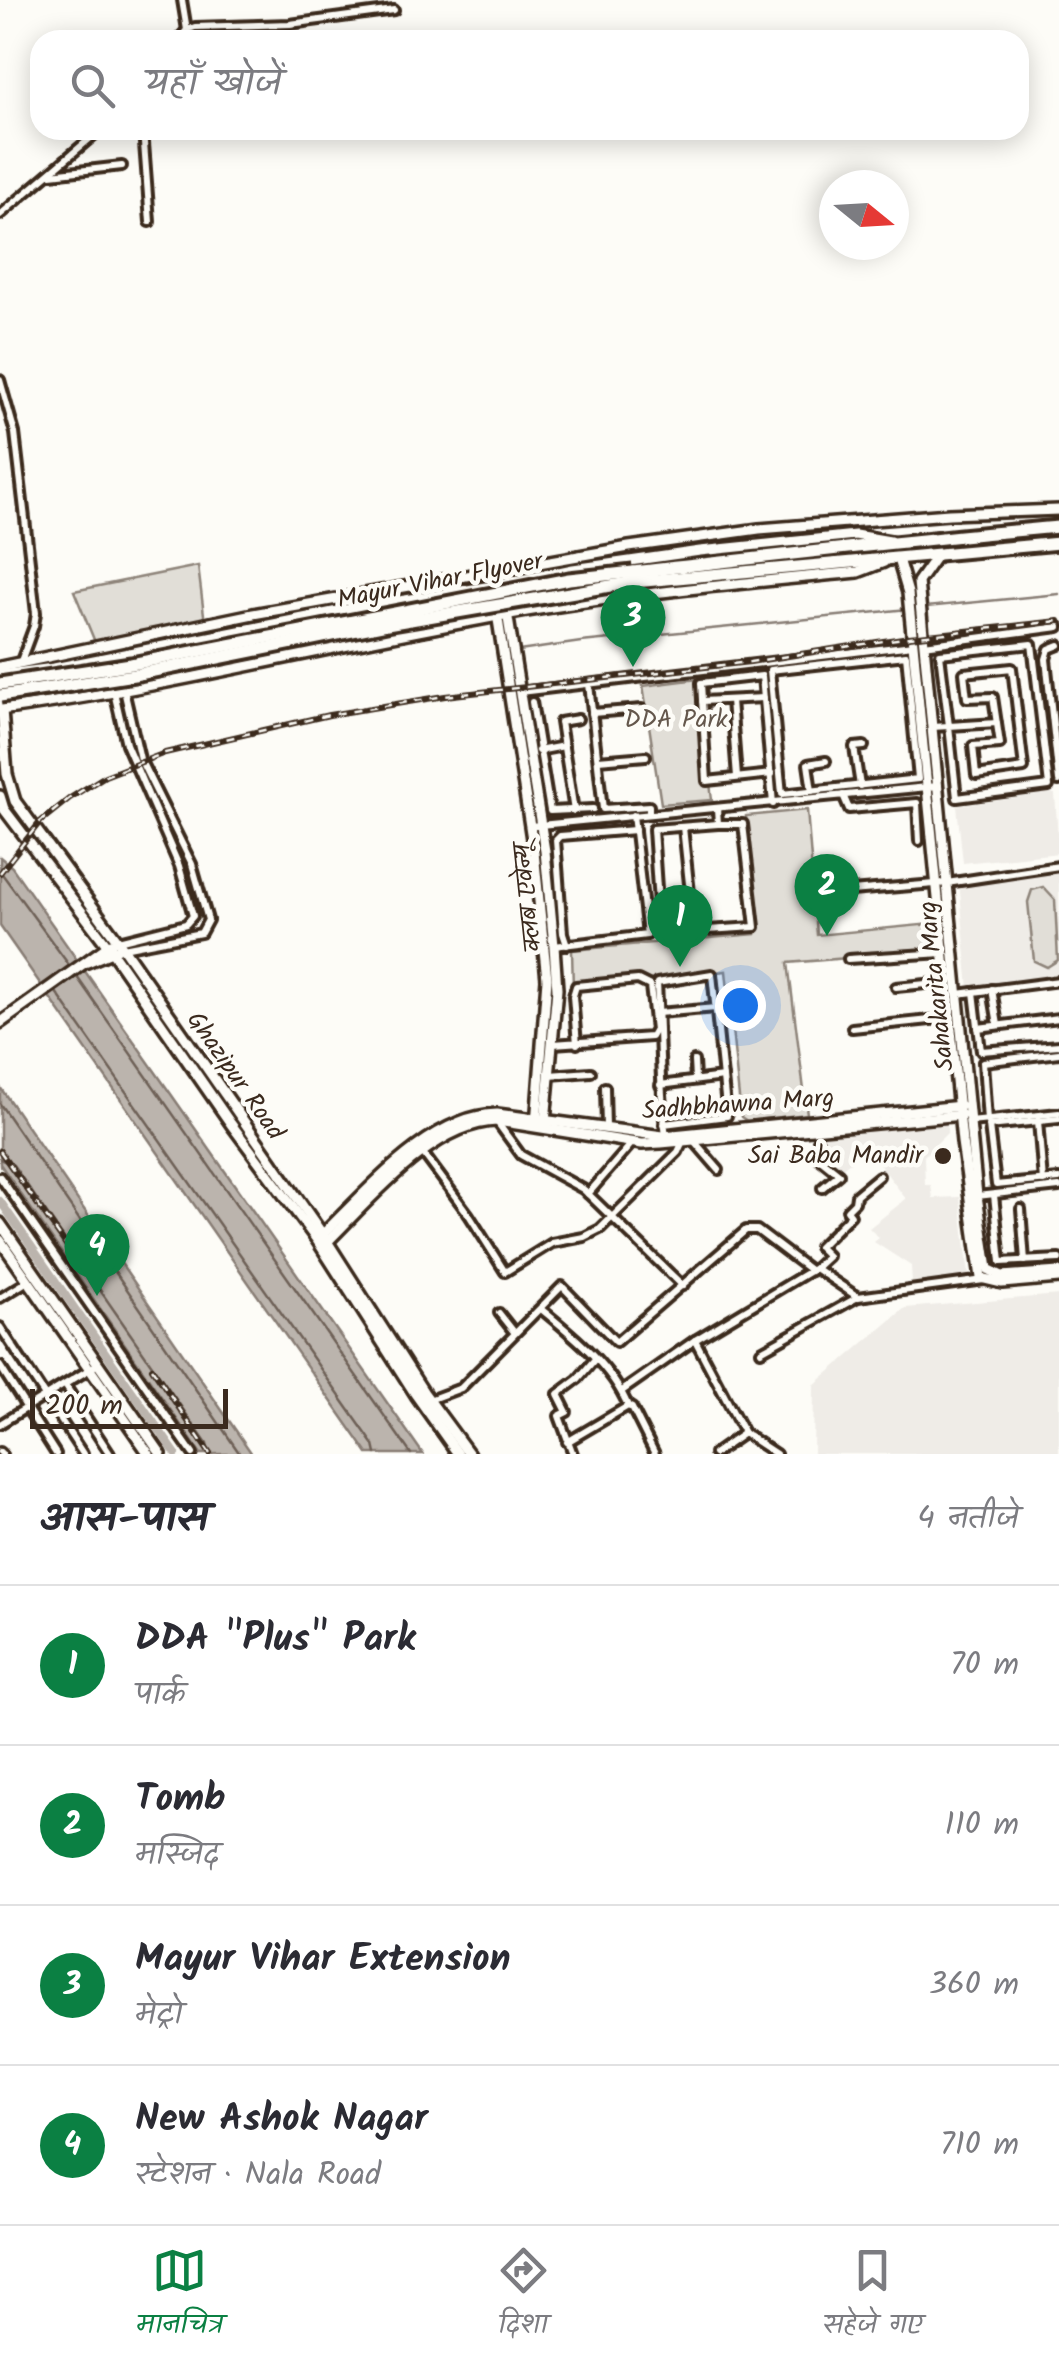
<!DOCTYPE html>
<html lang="hi">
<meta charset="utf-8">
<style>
body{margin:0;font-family:Kalam,"Playpen Sans Deva",sans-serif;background:#f2f2f3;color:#2b2b33}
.compass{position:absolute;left:819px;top:170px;width:90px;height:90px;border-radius:50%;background:#fff;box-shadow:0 5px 25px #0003;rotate:108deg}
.scale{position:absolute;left:30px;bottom:25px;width:198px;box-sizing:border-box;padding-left:10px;border:5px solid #3b2a1e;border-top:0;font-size:28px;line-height:35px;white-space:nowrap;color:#3b2a1e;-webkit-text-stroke:8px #fdfcf7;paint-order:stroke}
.you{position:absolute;left:740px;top:1005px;width:35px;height:35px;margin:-25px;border:8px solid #fff;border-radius:50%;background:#1a73e8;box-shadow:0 0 0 15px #1a73e833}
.badge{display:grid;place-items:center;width:65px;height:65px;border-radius:50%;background:#0b8043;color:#fff;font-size:32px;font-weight:700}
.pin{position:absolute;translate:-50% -82px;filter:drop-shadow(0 2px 5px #0008)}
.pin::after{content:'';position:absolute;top:52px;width:35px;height:30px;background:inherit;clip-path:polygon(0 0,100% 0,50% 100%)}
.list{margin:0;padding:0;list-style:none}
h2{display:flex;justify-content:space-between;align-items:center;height:130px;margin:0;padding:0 40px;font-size:42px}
h2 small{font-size:32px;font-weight:400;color:#7c7c81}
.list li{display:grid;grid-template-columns:65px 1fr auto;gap:30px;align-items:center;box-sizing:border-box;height:160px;padding:0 40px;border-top:2px solid #e1e1e2}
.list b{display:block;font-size:38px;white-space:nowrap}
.list p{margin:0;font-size:32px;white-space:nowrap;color:#7c7c81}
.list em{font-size:32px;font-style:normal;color:#7c7c81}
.icon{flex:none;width:55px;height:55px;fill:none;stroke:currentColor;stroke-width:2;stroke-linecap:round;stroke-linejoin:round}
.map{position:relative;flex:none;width:1059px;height:1454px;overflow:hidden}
.search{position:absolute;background:#fff;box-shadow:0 5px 25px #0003;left:30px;right:30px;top:30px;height:110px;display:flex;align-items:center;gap:25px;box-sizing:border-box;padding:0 35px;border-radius:30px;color:#7c7c81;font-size:38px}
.sheet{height:770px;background:#fff}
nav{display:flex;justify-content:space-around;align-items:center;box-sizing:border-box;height:140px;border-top:2px solid #e1e1e2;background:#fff;font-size:28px;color:#7c7c81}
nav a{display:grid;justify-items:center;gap:5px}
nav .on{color:#0b8043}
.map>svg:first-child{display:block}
.built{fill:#efece7}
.green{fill:#e1ded7;stroke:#8e847a;stroke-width:2.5}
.water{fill:#bbb4ad;stroke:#887d74;stroke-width:2.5}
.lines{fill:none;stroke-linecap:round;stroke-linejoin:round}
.shore{stroke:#6e6157;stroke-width:2.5}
.stream{stroke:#887d74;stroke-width:2.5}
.canal{stroke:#bbb4ad;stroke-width:8}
.street-casing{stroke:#3b2a1e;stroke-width:14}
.secondary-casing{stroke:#3b2a1e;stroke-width:16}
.primary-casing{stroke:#3b2a1e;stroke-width:16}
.highway-casing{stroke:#3b2a1e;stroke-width:19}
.street{stroke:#fdfcf7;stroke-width:6}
.secondary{stroke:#fdfcf7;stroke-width:9}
.primary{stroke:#fdfcf7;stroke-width:9}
.highway{stroke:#fdfcf7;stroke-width:11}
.rail-casing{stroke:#3b2a1e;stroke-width:6}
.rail{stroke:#fdfcf7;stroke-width:2.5;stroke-dasharray:8;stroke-linecap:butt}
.highway-bridge-casing{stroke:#3b2a1e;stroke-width:19;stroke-linecap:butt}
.highway-bridge{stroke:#fdfcf7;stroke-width:11}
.poi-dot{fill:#3b2a1e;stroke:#fdfcf7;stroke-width:4}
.labels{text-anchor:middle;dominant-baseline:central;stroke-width:9;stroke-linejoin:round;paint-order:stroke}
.street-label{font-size:25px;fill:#3b2a1e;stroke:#fdfcf7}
.park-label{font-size:25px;fill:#64574c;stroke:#fdfcf7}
.poi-label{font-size:25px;fill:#3b2a1e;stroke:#fdfcf7;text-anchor:end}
</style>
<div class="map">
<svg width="1059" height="1454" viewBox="0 0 1059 1454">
<rect width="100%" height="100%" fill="#fdfcf7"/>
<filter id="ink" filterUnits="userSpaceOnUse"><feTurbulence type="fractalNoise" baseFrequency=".01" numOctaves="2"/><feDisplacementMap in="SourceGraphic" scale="20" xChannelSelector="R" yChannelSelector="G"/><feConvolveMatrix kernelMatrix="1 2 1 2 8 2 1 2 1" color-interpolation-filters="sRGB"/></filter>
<g filter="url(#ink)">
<g class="built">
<path d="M 1050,793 L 1055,794 L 1059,853 L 963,863 L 957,806 Z"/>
<path d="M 1059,866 L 1059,977 L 969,989 L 959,881 Z"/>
<path d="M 947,1116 L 947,1133 L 924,1156 L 925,1185 L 931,1185 L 933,1198 L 960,1197 L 969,1276 L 912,1284 L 911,1266 L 874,1242 L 879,1238 L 869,1228 L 906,1199 L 868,1149 L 841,1169 L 822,1154 L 820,1134 L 865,1132 L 920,1119 Z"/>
<path d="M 1059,1295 L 1059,1454 L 813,1454 L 814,1385 L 905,1308 Z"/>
</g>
<g class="green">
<path d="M 198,566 L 205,623 L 95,642 L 74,591 Z"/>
<path d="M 698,679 L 712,800 L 661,804 L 643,686 Z"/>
<path d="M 807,810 L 817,935 L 931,924 L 932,951 L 788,963 L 807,1114 L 747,1121 L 741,1117 L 726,971 L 573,989 L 572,950 L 755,934 L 746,816 Z"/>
<path d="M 1043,887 L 1055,900 L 1058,960 L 1047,967 L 1034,961 L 1028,902 L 1032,890 Z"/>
</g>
<g class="water">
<path d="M 0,857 L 12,867 L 423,1454 L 368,1454 L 0,926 Z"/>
<path d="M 0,1087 L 252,1454 L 201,1454 L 0,1164 Z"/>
</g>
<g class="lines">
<g class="shore">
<path d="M 0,871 L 69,965"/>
<path d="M 77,977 L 411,1454"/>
<path d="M 56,992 L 355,1418 L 374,1445 L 376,1454"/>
<path d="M 0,1104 L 240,1454"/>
<path d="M 0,1159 L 13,1165 L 207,1444 L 209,1454"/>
</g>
<g class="stream">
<path d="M 926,607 L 1059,594"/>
<path d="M 519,651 L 581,642 L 918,608"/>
</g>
<path class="canal" d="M 0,1201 L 176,1454"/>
<defs>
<g id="street">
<path d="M 182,0 L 187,30"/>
<path d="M 178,40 L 187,30 L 195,27 L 290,24 L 394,10"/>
<path d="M 143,130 L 150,222"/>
<path d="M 51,174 L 122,166"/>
<path d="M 0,215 L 100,130"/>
<path d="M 0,380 L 15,433 L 36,613 L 34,626 L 21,661"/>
<path d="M 924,645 L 1059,627"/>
<path d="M 1059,645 L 1049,649 L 1046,659 L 1059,781"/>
<path d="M 906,655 L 918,779 L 782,794 L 770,670 Z"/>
<path d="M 1012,668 L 1024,768 L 976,775 L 973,746 L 1000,744 L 993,697 L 967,698 L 964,673 Z"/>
<path d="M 589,684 L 603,809 L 649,806 L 649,814"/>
<path d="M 114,692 L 126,744 L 179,866 L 193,916 L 186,924 L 118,941"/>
<path d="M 520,692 L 913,645"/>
<path d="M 731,700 L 737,777"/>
<path d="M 702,701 L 764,698"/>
<path d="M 532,702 L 550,811 L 593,809"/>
<path d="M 592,713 L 642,709"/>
<path d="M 932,727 L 949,726 L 940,654 L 1032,644 L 1049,786 L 957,798 L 949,726 L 997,723"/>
<path d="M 538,751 L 564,746"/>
<path d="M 598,760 L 646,756"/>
<path d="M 772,774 L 707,781 L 701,683 L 762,676 L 773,804"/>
<path d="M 860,786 L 854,747 L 864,746"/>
<path d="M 812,791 L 808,764 L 826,761"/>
<path d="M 843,795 L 849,809 L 917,803 L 919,841"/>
<path d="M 717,808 L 718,824 L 743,824 L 755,927 L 660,933 L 653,829 L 718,824"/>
<path d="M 574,811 L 560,722 L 578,719"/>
<path d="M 530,826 L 938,786"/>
<path d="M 683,827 L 691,903"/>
<path d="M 827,893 L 947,883 L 1059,866"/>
<path d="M 567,945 L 563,933 L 556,840 L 560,836 L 635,830"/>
<path d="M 554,946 L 647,935 L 633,815"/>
<path d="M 123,948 L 201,933 L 208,920 L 192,864 L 140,759 L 124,690"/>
<path d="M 848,959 L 943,953"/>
<path d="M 896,987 L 946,982"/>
<path d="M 992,989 L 998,1025"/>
<path d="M 974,992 L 981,1051 L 1059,1045"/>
<path d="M 958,994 L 1059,981"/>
<path d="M 658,1013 L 716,1008"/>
<path d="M 852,1028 L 950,1018"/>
<path d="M 978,1028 L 1059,1018"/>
<path d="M 553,1044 L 651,1037 L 655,1030 L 650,986 L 638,980 L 576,986 L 573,996 L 577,1044"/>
<path d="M 694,1061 L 695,1079"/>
<path d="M 549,1075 L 591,1072"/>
<path d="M 660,1085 L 723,1077"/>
<path d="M 605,1087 L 606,1128"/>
<path d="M 1059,1119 L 989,1126 L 996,1185 L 1059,1179"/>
<path d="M 987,1121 L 983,1062 L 1059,1053"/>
<path d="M 1038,1121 L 1043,1181"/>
<path d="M 497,1122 L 521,1155 L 583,1189 L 683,1286"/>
<path d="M 970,1122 L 1059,1113"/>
<path d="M 664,1124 L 727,1116 L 712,974 L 657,983 C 660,1034 659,1085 666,1136"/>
<path d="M 694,1141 L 719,1170"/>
<path d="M 818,1141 L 819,1158 L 839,1174 L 822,1188"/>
<path d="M 423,1153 L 469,1215 L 505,1272 L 552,1243 L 584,1237 L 600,1229 L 678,1152 L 683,1141"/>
<path d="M 0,1177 L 193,1454"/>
<path d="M 588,1194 L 633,1142"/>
<path d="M 994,1195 L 1001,1262 L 1059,1259"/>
<path d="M 977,1196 L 1059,1187"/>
<path d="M 1021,1209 L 1025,1261"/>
<path d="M 815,1268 L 828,1256 L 819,1247 L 851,1215 L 847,1210 L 855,1202 L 856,1195 L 879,1176"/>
<path d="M 0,1298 L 28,1281"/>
<path d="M 541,1309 C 574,1336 612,1367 628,1406"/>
<path d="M 499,1313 L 514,1332"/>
<path d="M 0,1327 L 83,1454"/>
<path d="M 695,1340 L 744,1433 L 776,1454"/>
<path d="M 761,1351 L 858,1297"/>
<path d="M 0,1366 L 56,1454"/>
<path d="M 65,1385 L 110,1454"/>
<path d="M 622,1391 L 695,1340 L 815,1268 L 858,1297 L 984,1280"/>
<path d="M 429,1400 L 461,1388 L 562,1286 L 616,1342 L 746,1230 L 757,1230 L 811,1271"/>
<path d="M 0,1424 L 98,1364"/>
<path d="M 567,1442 L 628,1406 L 632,1408 L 655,1454"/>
<path d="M 0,1452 L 2,1454"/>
<path d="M 573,1454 L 559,1416 L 567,1412 L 558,1394 L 578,1379 L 595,1359"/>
<path d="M 714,1454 L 744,1433"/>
</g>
<g id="secondary">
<path d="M 937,555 L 918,582 L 977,1196 L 988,1269 L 1002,1276 L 1059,1272"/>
<path d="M 898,559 L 908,593 L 962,1142 L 981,1278 L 1002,1283 L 1059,1278"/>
<path d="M 507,612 L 545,851 L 554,946 L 557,989 L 545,1122"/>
<path d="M 497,613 L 534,852 L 547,979 L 536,1124"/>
<path d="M 0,667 L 253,614 L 629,547 L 759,529 L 949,514 L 1059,510"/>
<path d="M 2,710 L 7,774 L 15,801 L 123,948 L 323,1235 L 424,1393 L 469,1454"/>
<path d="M 0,796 L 4,809 L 107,945 L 231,1124 L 317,1240 L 416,1395 L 458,1454"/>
<path d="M 87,962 L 116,950"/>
<path d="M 0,1023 L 111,944"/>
<path d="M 0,1223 L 161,1454"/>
<path d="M 319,1238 C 365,1194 430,1115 497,1114 L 663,1136 L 961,1106"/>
<path d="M 0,1240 L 149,1454"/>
<path d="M 325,1244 C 368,1202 433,1122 497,1121 L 642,1144 L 661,1143 L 962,1115"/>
</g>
<g id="primary">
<path d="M 0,675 L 54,668 L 343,610 L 492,586 L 573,569 L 700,551 L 855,535 L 890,541"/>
<path d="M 0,710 C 172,687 339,643 510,614 C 625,594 741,583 858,572 L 884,562"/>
</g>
<g id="highway">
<path d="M 633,572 C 775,556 916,539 1059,527"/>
<path d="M 634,582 L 1059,543"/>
<path d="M 0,673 L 2,710"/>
</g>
</defs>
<use href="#street" class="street-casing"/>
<use href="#secondary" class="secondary-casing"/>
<use href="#primary" class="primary-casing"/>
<use href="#highway" class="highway-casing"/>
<use href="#street" class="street"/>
<use href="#secondary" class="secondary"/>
<use href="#primary" class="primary"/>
<use href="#highway" class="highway"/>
<defs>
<g id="rail">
<path d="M 0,873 L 40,822 L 70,798 L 105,776 L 165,753 L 329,715 L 445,696 L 750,662 L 909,637 L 1059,621"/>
<path d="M 0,1151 L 97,1289"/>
<path d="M 152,1368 L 210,1454"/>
</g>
</defs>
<use href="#rail" class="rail-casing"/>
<use href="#rail" class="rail"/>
<defs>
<g id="highway-bridge">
<path d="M 0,684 L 131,664 L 569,579 L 633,572"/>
<path d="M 0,696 L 134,675 L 387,624 L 634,582"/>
</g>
</defs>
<use href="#highway-bridge" class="highway-bridge-casing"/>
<use href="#highway-bridge" class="highway-bridge"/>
</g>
</g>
<circle class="poi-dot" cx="943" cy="1156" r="10"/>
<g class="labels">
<g class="street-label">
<text transform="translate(440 581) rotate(-11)">Mayur Vihar Flyover</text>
<text transform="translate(528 898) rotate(-96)">क्लब एवेन्यू</text>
<text transform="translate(937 986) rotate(-96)">Sahakarita Marg</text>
<text transform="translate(235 1076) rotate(55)">Ghazipur Road</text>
<text transform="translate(738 1105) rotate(-4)">Sadhbhawna Marg</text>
</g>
<g class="park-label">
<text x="676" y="720">DDA Park</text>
</g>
<g class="poi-label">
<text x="923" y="1156">Sai Baba Mandir</text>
</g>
</g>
</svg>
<svg class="compass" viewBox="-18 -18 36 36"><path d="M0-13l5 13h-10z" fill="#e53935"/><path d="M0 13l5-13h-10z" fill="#7c7c81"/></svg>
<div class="scale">200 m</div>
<div class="you"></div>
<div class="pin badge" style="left:680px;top:967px">1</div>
<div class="pin badge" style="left:827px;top:936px">2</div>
<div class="pin badge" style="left:633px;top:667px">3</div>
<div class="pin badge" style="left:97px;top:1296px">4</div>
<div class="search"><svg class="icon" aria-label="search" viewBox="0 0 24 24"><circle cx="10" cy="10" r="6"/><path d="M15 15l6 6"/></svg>यहाँ खोजें</div>
</div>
<section class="sheet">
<h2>आस-पास<small>4 नतीजे</small></h2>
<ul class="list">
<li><span class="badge">1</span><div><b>DDA &quot;Plus&quot; Park</b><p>पार्क</p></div><em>70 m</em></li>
<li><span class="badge">2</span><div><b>Tomb</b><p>मस्जिद</p></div><em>110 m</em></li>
<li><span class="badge">3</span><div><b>Mayur Vihar Extension</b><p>मेट्रो</p></div><em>360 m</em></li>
<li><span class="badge">4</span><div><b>New Ashok Nagar</b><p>स्टेशन · Nala Road</p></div><em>710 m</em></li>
</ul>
</section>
<nav>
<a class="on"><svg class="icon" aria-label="map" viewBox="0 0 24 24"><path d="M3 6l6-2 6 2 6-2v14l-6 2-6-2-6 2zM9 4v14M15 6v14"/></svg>मानचित्र</a>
<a><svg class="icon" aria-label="directions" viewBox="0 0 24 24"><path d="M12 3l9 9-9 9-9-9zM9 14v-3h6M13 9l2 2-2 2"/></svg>दिशा</a>
<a><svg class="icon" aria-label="saved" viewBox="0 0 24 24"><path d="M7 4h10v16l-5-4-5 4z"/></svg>सहेजे गए</a>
</nav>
